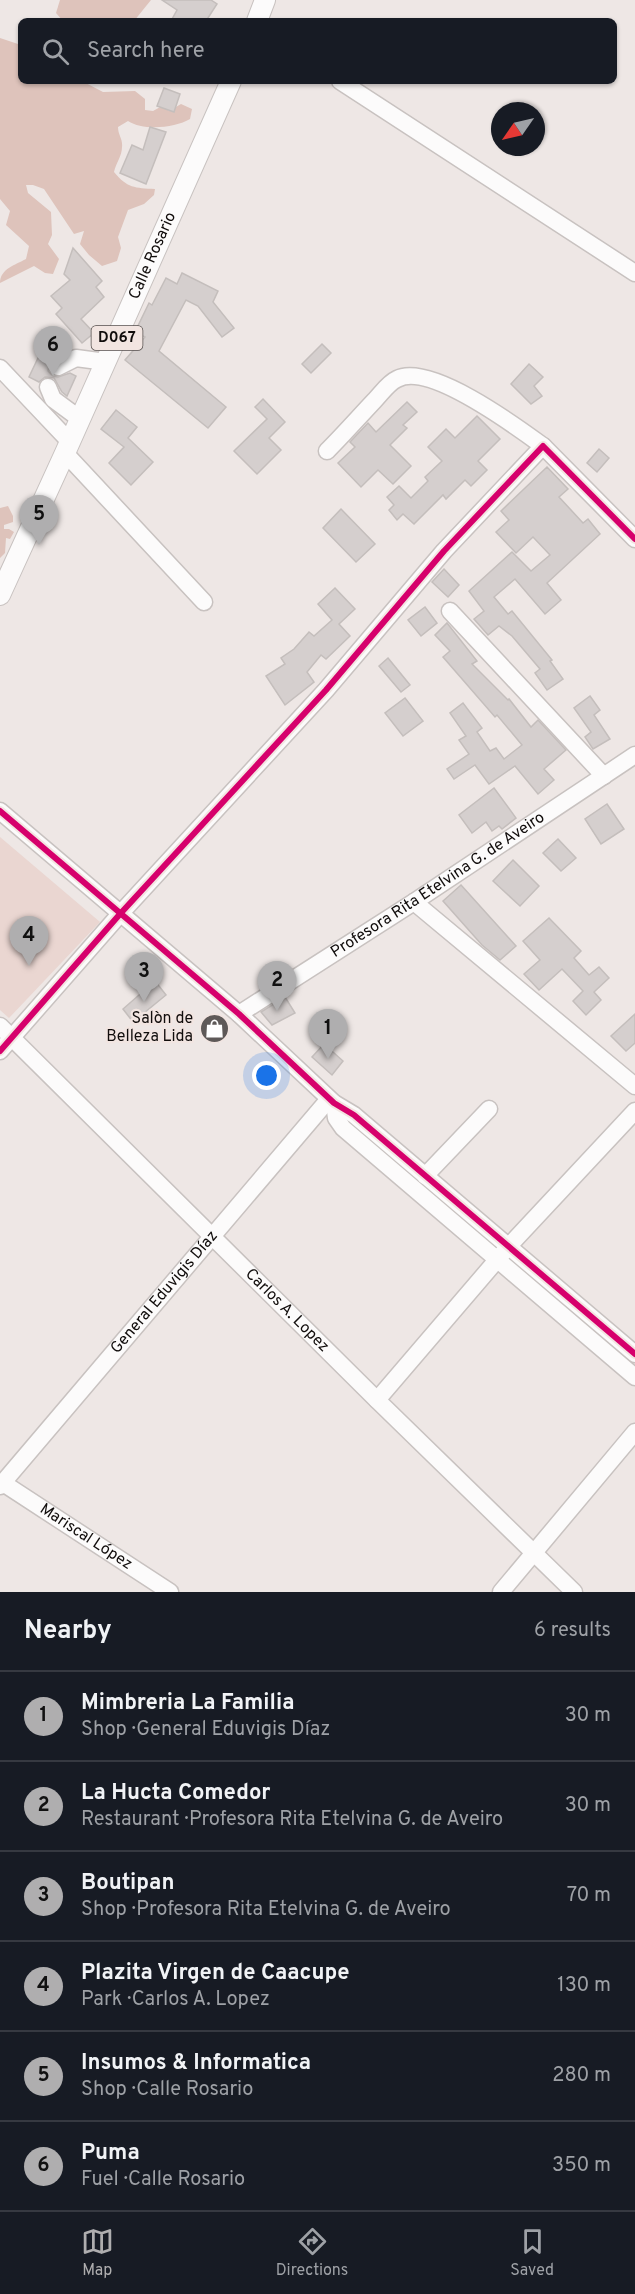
<!DOCTYPE html>
<meta charset="utf-8">
<style>
body{margin:0;font-family:Overpass,sans-serif;background:#242831;color:#f1f3f6}
.compass{position:absolute;left:491px;top:102px;width:54px;height:54px;border-radius:50%;background:#171b24;box-shadow:0 2px 4px #0004;rotate:236deg}
.you{position:absolute;left:267px;top:1076px;width:21px;height:21px;margin:-15px;border:4px solid #fff;border-radius:50%;background:#1a73e8;box-shadow:0 0 0 9px #1a73e833}
.badge{display:grid;place-items:center;width:39px;height:39px;border-radius:50%;background:#afaeaf;color:#111;font-size:20px;font-weight:700}
.pin{position:absolute;translate:-50% -50px;filter:drop-shadow(0 2px 3px #0008)}
.pin::after{content:'';position:absolute;top:32px;width:21px;height:18px;background:inherit;clip-path:polygon(0 0,100% 0,50% 100%)}
.list{margin:0;padding:0;list-style:none}
h2{display:flex;justify-content:space-between;align-items:center;height:78px;margin:0;padding:0 24px;font-size:26px}
h2 small{font-size:20px;font-weight:400;color:#9ea1a6}
.list li{display:grid;grid-template-columns:39px 1fr auto;gap:18px;align-items:center;box-sizing:border-box;height:90px;padding:0 24px;border-top:2px solid #363941}
.list b{display:block;font-size:22px;white-space:nowrap}
.list p{margin:0;font-size:20px;white-space:nowrap;color:#9ea1a6}
.list em{font-size:20px;font-style:normal;color:#9ea1a6}
.icon{flex:none;width:33px;height:33px;fill:none;stroke:currentColor;stroke-width:2;stroke-linecap:round;stroke-linejoin:round}
.map{position:relative;flex:none;width:635px;height:1592px;overflow:hidden}
.search{position:absolute;background:#171b24;box-shadow:0 2px 4px #0004;left:18px;right:18px;top:18px;height:66px;display:flex;align-items:center;gap:15px;box-sizing:border-box;padding:0 21px;border-radius:9px;color:#9ea1a6;font-size:22px}
.sheet{height:618px;background:#171b24}
nav{display:flex;justify-content:space-around;align-items:center;box-sizing:border-box;height:84px;border-top:2px solid #363941;background:#171b24;font-size:16px;color:#9ea1a6}
nav a{display:grid;justify-items:center;gap:3px}
nav .on{color:#afaeaf}
.map>svg:first-child{display:block}
.green{fill:#ead6d1}
.forest{fill:#dec3bb}
.building{fill:#d5cfce;stroke:#c4bebc;stroke-width:1.5}
.lines{fill:none;stroke-linecap:round;stroke-linejoin:round}
.minor-casing{stroke:#c8c2c0;stroke-width:19}
.major-casing{stroke:#c8c2c0;stroke-width:22}
.minor{stroke:#fcfbfb;stroke-width:16}
.major{stroke:#fcfbfb;stroke-width:20}
.cycleway-casing{stroke:#f2e5e1;stroke-width:10}
.cycleway{stroke:#d6006c;stroke-width:6}
.labels{text-anchor:middle;dominant-baseline:central;stroke-width:4.5;stroke-linejoin:round;paint-order:stroke}
.shield{fill:#f2e5e1;stroke:#544e4c;stroke-width:1.5}
.shield-label{font-size:15px;font-weight:bold;fill:#110d0c}
.street-label{font-size:16px;fill:#110d0c;stroke:#f2e5e1}
.poi-label{font-size:16px;fill:#110d0c;stroke:#f2e5e1;text-anchor:end}
</style>
<div class="map">
<svg width="635" height="1592" viewBox="0 0 635 1592">
<rect width="100%" height="100%" fill="#eee7e5"/>
<path class="green" d="M 0,837 L 100,922 L 9,1018 L 0,1010 Z"/>
<g class="forest">
<path d="M 60,0 L 151,0 L 134,21 L 63,21 L 56,13 Z"/>
<path d="M 0,38 L 21,45 L 21,81 L 82,81 L 103,92 L 135,91 L 145,99 L 145,110 L 153,111 L 162,106 L 169,111 L 181,104 L 192,109 L 190,119 C 175,128 143,131 128,121 L 118,127 C 118,135 123,139 122,147 C 122,156 116,163 114,172 C 127,188 135,188 155,189 L 154,195 L 144,204 L 128,210 L 118,237 L 121,248 L 117,261 L 102,266 L 89,255 L 80,244 L 84,231 L 74,234 L 44,189 L 33,185 L 26,185 L 28,193 L 51,212 L 52,235 L 48,244 L 59,259 L 53,274 L 45,273 L 34,266 L 0,283 C 0,269 15,265 26,259 L 29,246 L 6,225 L 10,211 L 0,199 Z"/>
<path d="M 8,506 L 13,516 L 13,522 L 4,525 L 4,529 L 9,529 L 14,532 L 10,539 L 6,538 L 5,553 L 0,558 L 0,508 Z"/>
</g>
<g class="building">
<path d="M 162,0 L 211,0 L 217,4 L 206,21 L 171,21 L 177,10 Z"/>
<path d="M 164,88 L 180,94 L 174,112 L 157,106 Z"/>
<path d="M 150,127 L 166,132 L 146,184 L 120,173 L 132,145 L 143,150 Z"/>
<path d="M 73,248 L 102,281 L 96,287 L 104,297 L 81,319 L 94,333 L 82,343 L 56,314 L 62,308 L 51,296 L 70,280 L 64,274 Z"/>
<path d="M 182,273 L 218,291 L 213,302 L 234,328 L 222,337 L 198,306 L 186,300 L 159,351 L 226,407 L 208,428 L 125,360 L 145,337 L 135,332 L 149,303 L 152,305 L 166,278 L 177,284 Z"/>
<path d="M 322,344 L 331,353 L 311,373 L 302,364 Z"/>
<path d="M 38,358 L 49,363 L 48,371 L 53,376 L 58,377 L 70,373 L 76,376 L 67,396 L 62,392 L 54,378 L 45,377 L 39,382 L 29,377 Z"/>
<path d="M 529,364 L 543,377 L 534,386 L 542,396 L 531,404 L 511,384 Z"/>
<path d="M 263,399 L 285,422 L 269,438 L 281,450 L 257,474 L 234,451 L 267,419 L 255,407 Z"/>
<path d="M 407,402 L 417,412 L 403,425 L 407,428 L 390,445 L 411,466 L 393,484 L 378,470 L 361,487 L 338,463 L 355,447 L 350,442 L 368,423 L 376,432 Z"/>
<path d="M 116,410 L 137,427 L 128,438 L 153,462 L 131,485 L 109,463 L 124,447 L 101,429 Z"/>
<path d="M 477,416 L 500,439 L 478,461 L 487,470 L 471,486 L 465,480 L 446,499 L 443,495 L 414,524 L 403,514 L 397,520 L 389,510 L 394,505 L 387,497 L 399,486 L 411,498 L 428,481 L 425,477 L 442,461 L 428,447 L 446,429 L 455,438 Z"/>
<path d="M 599,449 L 609,458 L 597,472 L 587,463 Z"/>
<path d="M 547,467 L 568,489 L 559,497 L 583,523 L 588,519 L 600,534 L 547,583 L 561,600 L 545,614 L 515,579 L 494,597 L 508,614 L 512,611 L 552,660 L 550,661 L 563,679 L 547,690 L 535,673 L 540,669 L 512,636 L 499,626 L 488,635 L 474,619 L 484,611 L 469,591 L 512,552 L 531,571 L 550,555 L 533,537 L 516,553 L 496,532 L 509,520 L 501,511 Z"/>
<path d="M 341,509 L 375,544 L 356,562 L 323,528 Z"/>
<path d="M 444,569 L 459,585 L 448,597 L 432,582 Z"/>
<path d="M 335,588 L 355,609 L 339,624 L 350,636 L 326,659 L 321,655 L 307,672 L 314,682 L 285,705 L 266,676 L 285,664 L 281,658 L 294,649 L 309,632 L 314,636 L 332,620 L 318,604 Z"/>
<path d="M 425,607 L 437,623 L 421,636 L 408,620 Z"/>
<path d="M 447,623 L 477,661 L 472,664 L 508,700 L 509,699 L 531,727 L 538,720 L 566,750 L 544,769 L 554,780 L 538,794 L 515,766 L 489,784 L 475,765 L 454,779 L 447,769 L 469,754 L 459,740 L 466,736 L 450,713 L 463,703 L 482,728 L 477,732 L 490,751 L 496,748 L 504,759 L 522,745 L 497,715 L 495,717 L 443,657 L 450,651 L 435,635 Z"/>
<path d="M 388,658 L 410,685 L 401,692 L 379,666 Z"/>
<path d="M 590,696 L 600,710 L 594,715 L 610,739 L 593,749 L 585,737 L 591,732 L 574,708 Z"/>
<path d="M 405,698 L 423,721 L 403,736 L 385,713 Z"/>
<path d="M 494,788 L 516,818 L 502,829 L 499,826 L 492,831 L 486,822 L 472,833 L 459,815 Z"/>
<path d="M 607,804 L 624,829 L 601,844 L 585,819 Z"/>
<path d="M 558,839 L 576,858 L 561,871 L 543,853 Z"/>
<path d="M 513,860 L 539,886 L 520,906 L 493,881 Z"/>
<path d="M 461,885 L 516,946 L 500,960 L 482,945 L 443,901 Z"/>
<path d="M 549,918 L 581,951 L 574,958 L 589,975 L 599,967 L 609,978 L 594,992 L 601,1000 L 586,1015 L 573,1001 L 583,991 L 562,969 L 539,990 L 524,974 L 540,960 L 523,941 Z"/>
<path d="M 155,981 L 166,995 L 133,1022 L 123,1009 Z"/>
<path d="M 285,997 L 295,1013 L 272,1025 L 261,1012 Z"/>
<path d="M 635,1014 L 635,1043 L 626,1051 L 611,1036 Z"/>
<path d="M 219,1017 L 226,1025 L 209,1039 L 202,1031 Z"/>
<path d="M 324,1044 L 343,1061 L 332,1075 L 312,1057 Z"/>
</g>
<g class="lines">
<defs>
<g id="minor">
<path d="M 340,81 L 635,273"/>
<path d="M 58,367 L 76,358 L 106,362"/>
<path d="M 0,368 L 70,442"/>
<path d="M 48,387 L 53,399 L 80,419"/>
<path d="M 327,451 C 343,435 358,418 374,401 C 381,394 388,383 397,379 C 429,362 517,427 543,446"/>
<path d="M 65,453 L 204,602"/>
<path d="M 450,611 L 604,776"/>
<path d="M 0,811 L 239,1014 L 334,1103 L 354,1115 L 635,1354"/>
<path d="M 414,902 L 635,1086"/>
<path id="s1" d="M 239,1014 L 414,902 L 635,755"/>
<path id="s2" d="M 0,1026 L 377,1400 L 574,1592"/>
<path d="M 0,1051 L 120,914 L 326,690 L 444,551 L 543,446 L 635,539"/>
<path d="M 334,1103 L 336,1118 L 343,1128 L 635,1377"/>
<path d="M 425,1176 L 489,1109"/>
<path d="M 377,1400 L 508,1247 L 635,1111"/>
<path id="s3" d="M 3,1483 L 170,1592"/>
<path id="s4" d="M 0,1486 L 329,1099"/>
<path d="M 501,1592 L 635,1432"/>
</g>
<g id="major">
<path d="M 257,21 L 265,0"/>
<path id="s5" d="M 0,595 L 65,453 L 231,81"/>
</g>
</defs>
<use href="#minor" class="minor-casing"/>
<use href="#major" class="major-casing"/>
<use href="#minor" class="minor"/>
<use href="#major" class="major"/>
<defs>
<g id="cycleway">
<path d="M 0,811 L 239,1014 L 334,1103 L 354,1115 L 635,1354"/>
<path d="M 0,1051 L 120,914 L 326,690 L 444,551 L 543,446 L 635,539"/>
</g>
</defs>
<use href="#cycleway" class="cycleway-casing"/>
<use href="#cycleway" class="cycleway"/>
</g>
<defs>
<symbol id="shop-disc" viewBox="-11 -11 22 22"><circle r="9.5" fill="#5e5958" stroke="#f2e5e1"/><path d="M-5-2.5h2.3a2.7 3.5 0 0 1 5.4 0H5L5.5 6h-11ZM-1.5-2.5h3a1.5 2.3 0 0 0-3 0Z" fill="#fff"/></symbol>
</defs>
<g fill-rule="evenodd">
<use href="#shop-disc" x="198" y="1012" width="33" height="33"/>
</g>
<g class="labels">
<rect class="shield" x="91.5" y="326" width="51" height="24" rx="4.5"/>
<g class="shield-label">
<text x="117" y="338">D067</text>
</g>
<g class="street-label">
<text stroke="none"><textPath href="#s5" startOffset="372">Calle Rosario</textPath></text>
<text stroke="none"><textPath href="#s1" startOffset="237">Profesora Rita Etelvina G. de Aveiro</textPath></text>
<text stroke="none"><textPath href="#s4" startOffset="254">General Eduvigis Díaz</textPath></text>
<text stroke="none"><textPath href="#s2" startOffset="404">Carlos A. Lopez</textPath></text>
<text stroke="none"><textPath href="#s3" startOffset="99">Mariscal López</textPath></text>
</g>
<g class="poi-label">
<text x="193" y="1019">Salòn de<tspan x="193" dy="18">Belleza Lida</tspan></text>
</g>
</g>
</svg>
<svg class="compass" viewBox="-18 -18 36 36"><path d="M0-13l5 13h-10z" fill="#e53935"/><path d="M0 13l5-13h-10z" fill="#9ea1a6"/></svg>
<div class="you"></div>
<div class="pin badge" style="left:328px;top:1059px">1</div>
<div class="pin badge" style="left:277px;top:1011px">2</div>
<div class="pin badge" style="left:144px;top:1002px">3</div>
<div class="pin badge" style="left:29px;top:966px">4</div>
<div class="pin badge" style="left:39px;top:545px">5</div>
<div class="pin badge" style="left:53px;top:376px">6</div>
<div class="search"><svg class="icon" aria-label="search" viewBox="0 0 24 24"><circle cx="10" cy="10" r="6"/><path d="M15 15l6 6"/></svg>Search here</div>
</div>
<section class="sheet">
<h2>Nearby<small>6 results</small></h2>
<ul class="list">
<li><span class="badge">1</span><div><b>Mimbreria La Familia</b><p>Shop · General Eduvigis Díaz</p></div><em>30 m</em></li>
<li><span class="badge">2</span><div><b>La Hucta Comedor</b><p>Restaurant · Profesora Rita Etelvina G. de Aveiro</p></div><em>30 m</em></li>
<li><span class="badge">3</span><div><b>Boutipan</b><p>Shop · Profesora Rita Etelvina G. de Aveiro</p></div><em>70 m</em></li>
<li><span class="badge">4</span><div><b>Plazita Virgen de Caacupe</b><p>Park · Carlos A. Lopez</p></div><em>130 m</em></li>
<li><span class="badge">5</span><div><b>Insumos &amp; Informatica</b><p>Shop · Calle Rosario</p></div><em>280 m</em></li>
<li><span class="badge">6</span><div><b>Puma</b><p>Fuel · Calle Rosario</p></div><em>350 m</em></li>
</ul>
</section>
<nav>
<a class="on"><svg class="icon" aria-label="map" viewBox="0 0 24 24"><path d="M3 6l6-2 6 2 6-2v14l-6 2-6-2-6 2zM9 4v14M15 6v14"/></svg>Map</a>
<a><svg class="icon" aria-label="directions" viewBox="0 0 24 24"><path d="M12 3l9 9-9 9-9-9zM9 14v-3h6M13 9l2 2-2 2"/></svg>Directions</a>
<a><svg class="icon" aria-label="saved" viewBox="0 0 24 24"><path d="M7 4h10v16l-5-4-5 4z"/></svg>Saved</a>
</nav>
